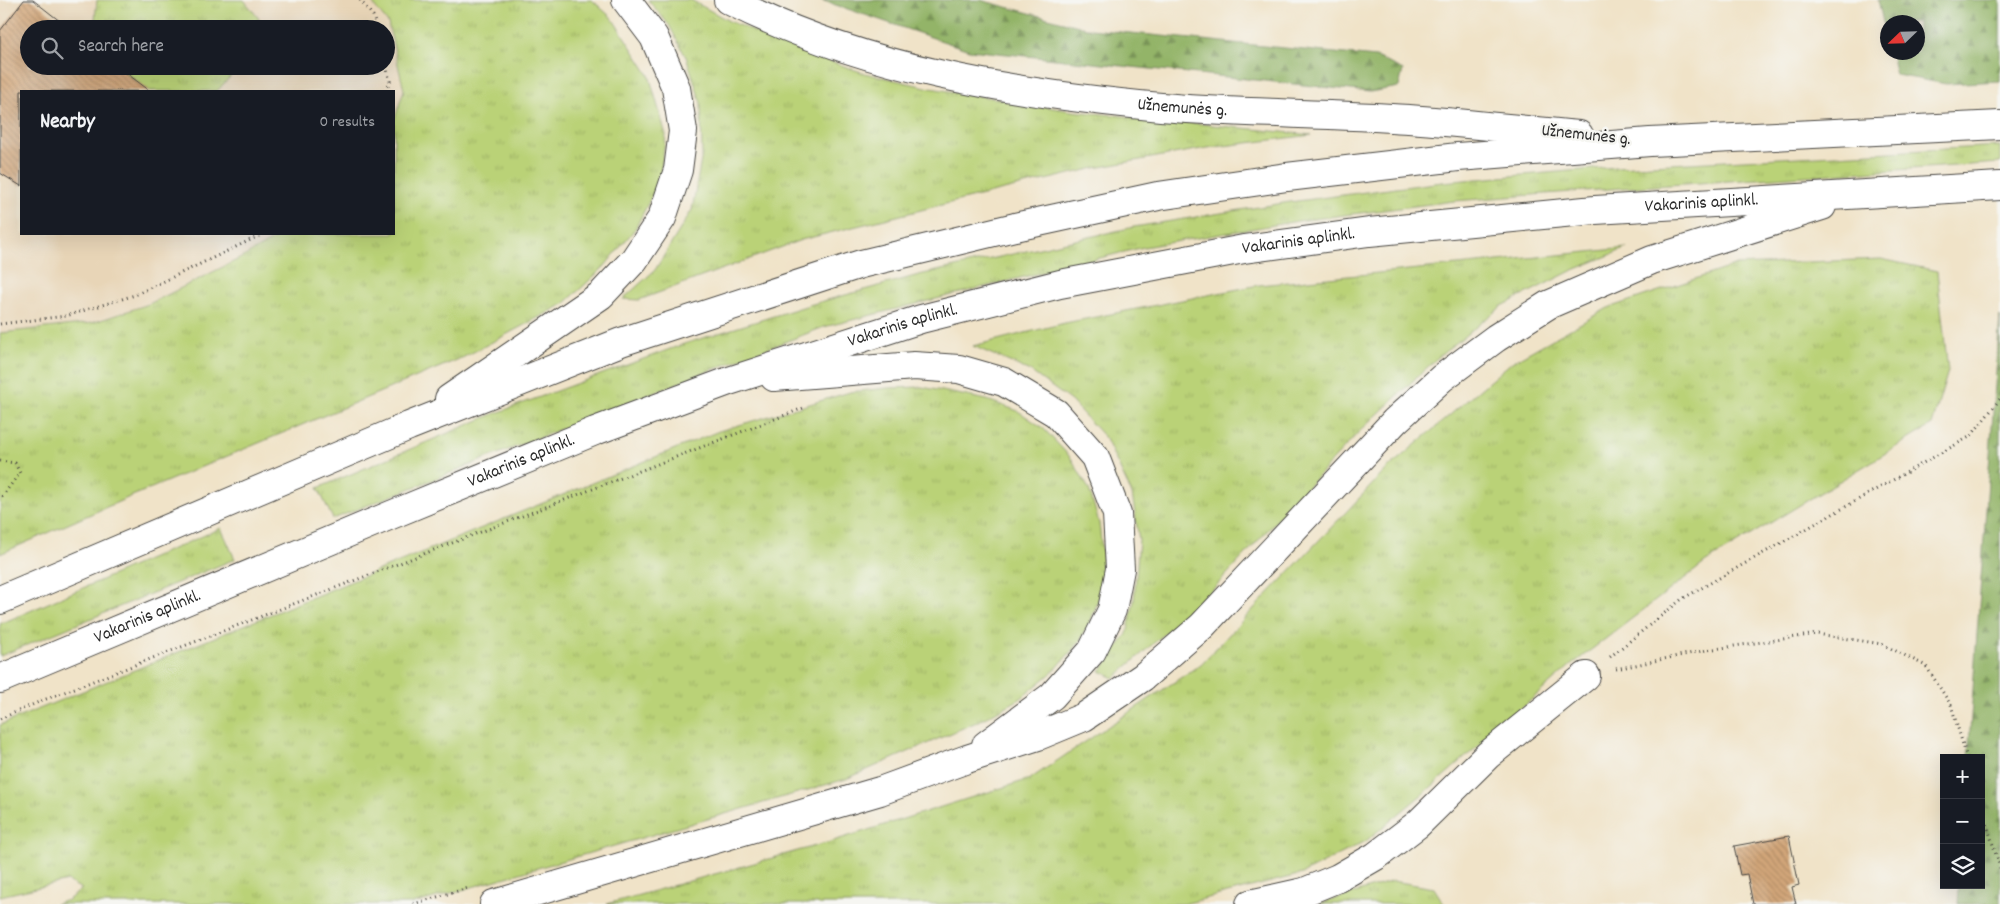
<!DOCTYPE html>
<meta charset="utf-8">
<style>
body{margin:0;font-family:Dekko,sans-serif;background:#242831;color:#f1f3f6}
.controls{position:absolute;right:15px;bottom:15px;display:grid;overflow:hidden;border-radius:0px;box-shadow:0 5px 20px #0002}
.controls button{width:45px;height:45px;display:grid;place-items:center;padding:0;border:0;border-bottom:1px solid #363941;background:#171b24;color:#f1f3f6;font:25px sans-serif}
.compass{position:absolute;left:1880px;top:15px;width:45px;height:45px;border-radius:50%;background:#171b24;box-shadow:0 5px 20px #0002;rotate:247deg}
.list{margin:0;padding:0;list-style:none}
h2{display:flex;justify-content:space-between;align-items:center;height:65px;margin:0;padding:0 20px;font-size:21px}
h2 small{font-size:16px;font-weight:400;color:#9ea1a6}
.icon{flex:none;width:28px;height:28px;fill:none;stroke:currentColor;stroke-width:2;stroke-linecap:round;stroke-linejoin:round}
.map{position:relative;flex:none;width:2000px;height:904px;overflow:hidden}
.search{position:absolute;background:#171b24;box-shadow:0 5px 20px #0002;left:20px;top:20px;width:375px;height:55px;display:flex;align-items:center;gap:12px;box-sizing:border-box;padding:0 18px;border-radius:28px;color:#9ea1a6;font-size:19px}
.panel{position:absolute;background:#171b24;box-shadow:0 5px 20px #0002;left:20px;top:90px;width:375px;height:145px;border-radius:0px}
.map>svg:first-child{display:block}
.built{fill:#e8d5b7;fill-rule:evenodd}
.grass{fill:url(#grass-tufts);stroke:#727e51}
.forest{fill:url(#forest-firs);stroke:#5f704a}
.building{fill:url(#building-back-hatch)}
.lines{fill:none;stroke-linecap:round;stroke-linejoin:round}
.minor-casing{stroke:#494743;stroke-width:30}
.highway-casing{stroke:#494743;stroke-width:30}
.path{stroke:#494743;stroke-width:3;stroke-dasharray:1 4;stroke-linecap:butt}
.minor{stroke:#fff;stroke-width:28}
.highway{stroke:#fff;stroke-width:28}
.labels{text-anchor:middle;dominant-baseline:central;stroke-width:5;stroke-linejoin:round;paint-order:stroke}
.street-label{font-size:18px;fill:#2b2b2b;stroke:#f6f6f2}
</style>
<div class="map">
<svg width="2000" height="904" viewBox="0 0 2000 904">
<defs>
<pattern id="grass-tufts" width="24" height="20" patternUnits="userSpaceOnUse" patternTransform="scale(1.25)"><rect width="24" height="20" fill="#bad277"/><path d="M3 7l-1-3M5 7V3M7 7l1-3M15 17l-1-3M17 17v-4M19 17l1-3" fill="none" stroke="#a0b467"/></pattern>
<pattern id="forest-firs" width="22" height="20" patternUnits="userSpaceOnUse" patternTransform="scale(1.25)"><rect width="22" height="20" fill="#93b468"/><path d="M5 1l3.5 6h-7zM16 11l3.5 6h-7z" fill="#789356"/></pattern>
<pattern id="building-back-hatch" width="6" height="6" patternUnits="userSpaceOnUse" patternTransform="scale(1.25)"><rect width="6" height="6" fill="#d2a679"/><path d="M-1 5l2 2M0 0l6 6M5-1l2 2" fill="none" stroke="#ab8763"/></pattern>
</defs>
<rect width="100%" height="100%" fill="#f6f6f2"/>
<filter id="ink" filterUnits="userSpaceOnUse"><feTurbulence type="fractalNoise" baseFrequency=".02" numOctaves="2"/><feDisplacementMap in="SourceGraphic" scale="10" xChannelSelector="R" yChannelSelector="G"/><feConvolveMatrix kernelMatrix="1 2 1 2 8 2 1 2 1" color-interpolation-filters="sRGB"/></filter>
<filter id="wash" filterUnits="userSpaceOnUse"><feTurbulence type="fractalNoise" baseFrequency=".0096" numOctaves="4" result="noise"/><feDisplacementMap in="SourceGraphic" scale="20" xChannelSelector="R" yChannelSelector="G"/><feGaussianBlur stdDeviation="1.12" result="paint"/><feColorMatrix in="noise" values="0 0 0 0 0 0 0 0 0 0 0 0 0 0 0 0 0 1.4 0 .05"/><feComposite in="paint" operator="in"/></filter>
<g filter="url(#wash)">
<rect width="100%" height="100%" fill="#f0e3c8"/>
<path class="built" d="M 0,0 L 370,0 L 388,23 L 404,90 L 394,121 L 394,91 L 21,91 L 21,234 L 283,234 L 243,257 L 149,304 L 92,323 L 0,333 ZM 29,29 L 386,29 L 386,66 L 29,66 Z"/>
<g class="grass">
<path d="M 97,0 L 244,0 L 260,20 L 260,29 L 94,29 Z"/>
<path d="M 370,0 L 592,0 L 612,18 L 649,75 L 666,135 L 659,182 L 635,229 L 604,267 L 564,304 L 464,357 L 125,499 L 0,554 L 0,333 L 92,323 L 149,304 L 243,257 L 283,234 L 394,234 L 394,121 L 404,90 L 388,23 Z"/>
<path d="M 648,0 L 691,0 L 729,21 L 812,55 L 864,73 L 930,88 L 1072,111 L 1312,135 L 1207,148 L 1095,168 L 933,207 L 801,240 L 639,300 L 623,299 L 655,270 L 692,210 L 702,154 L 701,103 L 687,59 L 669,25 Z"/>
<path d="M 117,66 L 240,66 L 217,91 L 150,91 Z"/>
<path d="M 2000,146 L 2000,163 L 1623,188 L 1454,201 L 1298,221 L 1144,247 L 824,327 L 693,377 L 333,519 L 318,488 L 491,415 L 684,344 L 809,305 L 919,275 L 1134,227 L 1290,202 L 1442,182 L 1616,167 Z"/>
<path d="M 1627,248 L 1571,271 L 1502,306 L 1436,359 L 1358,433 L 1203,600 L 1114,678 L 1100,671 L 1127,634 L 1134,601 L 1139,540 L 1132,494 L 1106,439 L 1071,401 L 1030,371 L 973,346 L 1065,323 L 1259,285 Z"/>
<path d="M 1881,259 L 1937,271 L 1948,371 L 1932,425 L 1706,562 L 1570,666 L 1430,788 L 1366,841 L 1302,874 L 1184,904 L 607,904 L 830,842 L 1030,779 L 1201,664 L 1388,468 L 1512,362 L 1608,308 L 1737,265 Z"/>
<path d="M 922,387 L 987,400 L 1018,411 L 1043,428 L 1071,458 L 1089,489 L 1099,523 L 1103,559 L 1100,595 L 1090,623 L 1079,642 L 1055,670 L 1020,699 L 979,721 L 846,779 L 413,904 L 55,904 L 68,900 L 82,889 L 67,881 L 0,896 L 0,725 L 719,431 L 850,392 L 888,388 Z"/>
<path d="M 221,528 L 235,559 L 0,656 L 0,624 Z"/>
<path d="M 1393,881 L 1434,888 L 1444,904 L 1319,904 Z"/>
</g>
<g class="forest">
<path d="M 821,0 L 980,0 L 1090,29 L 1376,57 L 1403,70 L 1399,87 L 1370,92 L 969,50 Z"/>
<path d="M 1878,0 L 2000,0 L 2000,81 L 1946,84 L 1896,75 L 1891,53 L 1918,52 L 1918,22 L 1888,22 L 1887,39 Z"/>
<path d="M 2000,316 L 2000,904 L 1958,904 L 1959,885 L 1981,885 L 1981,758 L 1968,758 Z"/>
</g>
<g id="blocks">
<g class="building">
<path d="M 24,0 L 33,0 L 70,29 L 29,29 L 29,66 L 117,66 L 150,91 L 21,91 L 21,186 L 0,173 L 0,31 Z"/>
<path d="M 1789,836 L 1799,885 L 1792,887 L 1796,904 L 1753,904 L 1747,874 L 1740,875 L 1734,846 Z"/>
</g>
</g>
</g>
<g filter="url(#ink)">
<use href="#blocks" fill-opacity="0" stroke="#494743" stroke-width="1"/>
<g class="lines">
<defs>
<path id="minor" d="M 1250,904 L 1304,892 L 1338,878 L 1376,856 L 1418,824 L 1488,755 L 1586,676"/>
<g id="highway">
<path id="s1" d="M 728,0 C 863,69 1012,93 1161,107 C 1244,114 1327,113 1409,119 C 1466,123 1522,130 1579,135"/>
<path d="M 774,377 L 914,366 L 959,369 L 1004,382 L 1056,413 L 1095,457 L 1117,514 L 1120,569 L 1112,610 L 1092,651 L 1052,696 L 986,745"/>
<path d="M 449,399 L 601,295 L 634,260 L 662,218 L 678,170 L 683,131 L 676,88 L 654,37 L 626,0"/>
<path d="M 0,600 L 409,426 L 621,342 L 861,264 L 1015,227 L 1158,196 L 1287,177 L 1458,157 L 1650,142 L 2000,125"/>
<path id="s2" d="M 0,679 L 391,515 L 595,431 L 729,381 L 921,319 L 1060,284 L 1244,249 L 1369,232 L 1595,210 L 2000,186"/>
<path d="M 494,904 L 880,791 L 967,759 L 1038,736 L 1084,717 L 1143,677 L 1202,626 L 1395,421 L 1442,378 L 1496,338 L 1548,305 L 1652,260 L 1822,206"/>
</g>
</defs>
<use href="#minor" class="minor-casing"/>
<use href="#highway" class="highway-casing"/>
<g class="path">
<path d="M 360,0 L 373,16 L 377,29"/>
<path d="M 386,66 L 390,81 L 387,91"/>
<path d="M 0,324 L 66,316 L 135,295 L 263,234"/>
<path d="M 0,461 L 15,463 L 20,473 L 0,499"/>
<path d="M 1610,657 L 1682,599 L 1971,436 L 2000,399"/>
<path d="M 1616,669 L 1707,650 L 1817,634 L 1882,644 L 1926,666 L 1951,705 L 1967,758"/>
<path d="M 0,719 L 41,701 L 806,407"/>
<path d="M 1981,805 L 2000,868"/>
<path d="M 413,904 L 468,888"/>
</g>
<use href="#minor" class="minor"/>
<use href="#highway" class="highway"/>
</g>
</g>
<g class="labels">
<g class="street-label">
<text stroke="none"><textPath href="#s1" startOffset="470">Užnemunės g.</textPath></text>
<text transform="translate(1586 136) rotate(6)">Užnemunės g.</text>
<text stroke="none"><textPath href="#s2" startOffset="1780">Vakarinis aplinkl.</textPath></text>
<text stroke="none"><textPath href="#s2" startOffset="1375">Vakarinis aplinkl.</textPath></text>
<text stroke="none"><textPath href="#s2" startOffset="970">Vakarinis aplinkl.</textPath></text>
<text stroke="none"><textPath href="#s2" startOffset="565">Vakarinis aplinkl.</textPath></text>
<text stroke="none"><textPath href="#s2" startOffset="160">Vakarinis aplinkl.</textPath></text>
</g>
</g>
</svg>
<div class="controls">
<button>+</button>
<button>−</button>
<button><svg class="icon" aria-label="layers" viewBox="0 0 24 24"><path d="M12 4l9 5-9 5-9-5zM3 14l9 5 9-5"/></svg></button>
</div>
<svg class="compass" viewBox="-18 -18 36 36"><path d="M0-13l5 13h-10z" fill="#e53935"/><path d="M0 13l5-13h-10z" fill="#9ea1a6"/></svg>
<div class="search"><svg class="icon" aria-label="search" viewBox="0 0 24 24"><circle cx="10" cy="10" r="6"/><path d="M15 15l6 6"/></svg>Search here</div>
<section class="panel">
<h2>Nearby<small>0 results</small></h2>
<ul class="list">
</ul>
</section>
</div>
